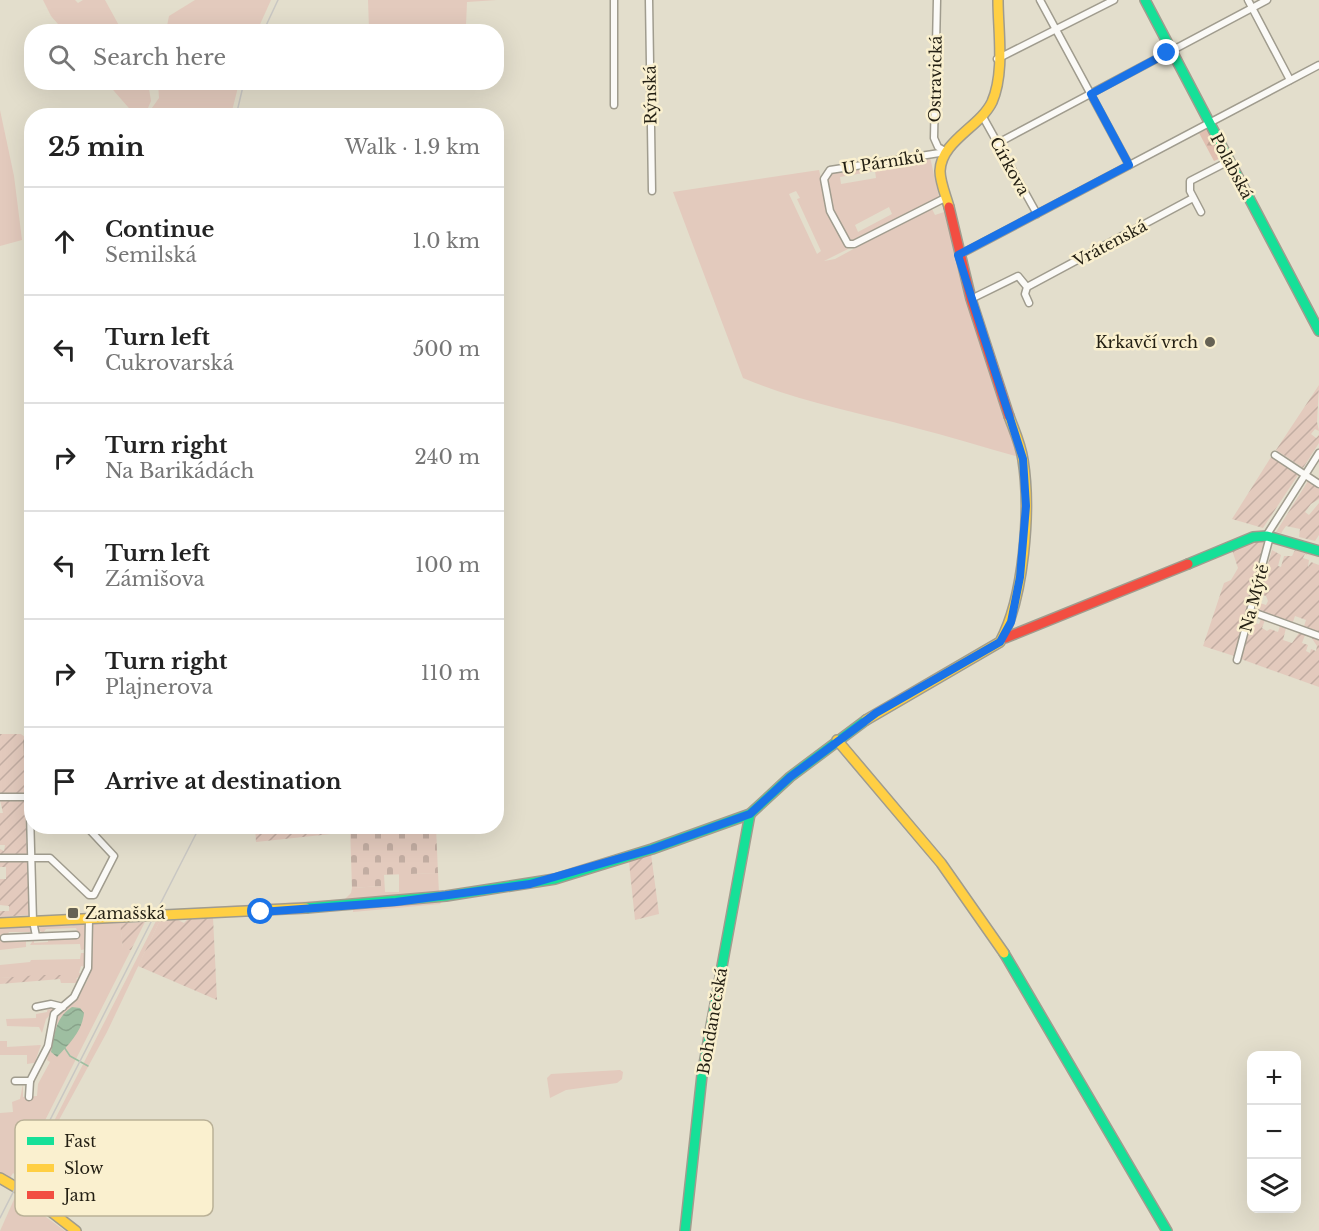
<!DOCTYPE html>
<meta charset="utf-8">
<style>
body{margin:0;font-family:"Libre Baskerville",serif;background:#f2f2f2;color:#222}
.controls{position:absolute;right:18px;bottom:18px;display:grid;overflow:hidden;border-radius:12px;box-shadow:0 6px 24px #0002}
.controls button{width:54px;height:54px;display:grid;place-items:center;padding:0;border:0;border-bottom:2px solid #e0e0e0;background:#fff;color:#222;font:30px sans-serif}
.stop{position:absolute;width:18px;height:18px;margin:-14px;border:4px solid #1a73e8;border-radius:50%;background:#fff}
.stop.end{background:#1a73e8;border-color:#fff;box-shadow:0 2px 6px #0008}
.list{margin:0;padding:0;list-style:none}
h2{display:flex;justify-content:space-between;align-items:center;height:78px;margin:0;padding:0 24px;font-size:26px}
h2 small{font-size:20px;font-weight:400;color:#767676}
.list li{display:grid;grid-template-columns:39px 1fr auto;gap:18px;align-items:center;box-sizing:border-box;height:108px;padding:0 24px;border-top:2px solid #e0e0e0}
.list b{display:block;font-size:22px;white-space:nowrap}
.list p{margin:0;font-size:20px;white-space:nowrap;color:#767676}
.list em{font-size:20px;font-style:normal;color:#767676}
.icon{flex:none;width:33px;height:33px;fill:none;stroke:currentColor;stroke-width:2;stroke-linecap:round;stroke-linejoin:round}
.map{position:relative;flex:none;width:1319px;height:1231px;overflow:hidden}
.search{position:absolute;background:#fff;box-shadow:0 6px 24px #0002;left:24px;top:24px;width:480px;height:66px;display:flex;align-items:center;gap:15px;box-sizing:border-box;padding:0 21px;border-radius:24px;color:#767676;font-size:22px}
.panel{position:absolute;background:#fff;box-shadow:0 6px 24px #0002;left:24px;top:108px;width:480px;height:726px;border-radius:24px}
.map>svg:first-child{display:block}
.green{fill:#e3cabd;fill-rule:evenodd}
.forest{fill:url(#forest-firs)}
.cemetery{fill:url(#cemetery-stones)}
.garden{fill:url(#garden-furrows)}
.water{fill:url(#water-waves)}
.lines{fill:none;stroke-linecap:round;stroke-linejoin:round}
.stream{stroke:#9ebea1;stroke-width:1.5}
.street-casing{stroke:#a09c8e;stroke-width:9}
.fast-casing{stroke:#a09c8e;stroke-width:12}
.slow-casing{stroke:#a09c8e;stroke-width:12}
.jam-casing{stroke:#a09c8e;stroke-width:12}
.street{stroke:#fbfaf7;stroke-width:6}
.fast{stroke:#16e098;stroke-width:9}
.slow{stroke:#ffcf43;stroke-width:9}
.jam{stroke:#f24e42;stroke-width:9}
.rail{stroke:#c9c7c3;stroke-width:1.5}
.route{stroke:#1a73e8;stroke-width:8}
.poi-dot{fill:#666254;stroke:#faf0cf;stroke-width:2}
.labels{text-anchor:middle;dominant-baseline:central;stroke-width:5;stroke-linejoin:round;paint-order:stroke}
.street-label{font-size:16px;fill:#231f13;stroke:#faf0cf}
.poi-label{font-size:16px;fill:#231f13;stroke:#faf0cf;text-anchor:end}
.key{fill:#faf0cf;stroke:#bab197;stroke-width:1.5}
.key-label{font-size:16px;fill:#231f13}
</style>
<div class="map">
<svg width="1319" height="1231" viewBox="0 0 1319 1231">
<defs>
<pattern id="forest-firs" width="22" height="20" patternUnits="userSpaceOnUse" patternTransform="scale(1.5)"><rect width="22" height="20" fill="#e1bfb0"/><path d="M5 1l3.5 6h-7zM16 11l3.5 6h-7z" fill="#c1a496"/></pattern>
<pattern id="cemetery-stones" width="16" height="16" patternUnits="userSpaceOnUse" patternTransform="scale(1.5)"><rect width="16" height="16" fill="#e3cabd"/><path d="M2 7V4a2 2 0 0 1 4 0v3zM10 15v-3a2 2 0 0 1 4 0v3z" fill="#c2ada2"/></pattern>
<pattern id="garden-furrows" width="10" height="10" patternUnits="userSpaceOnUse" patternTransform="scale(1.5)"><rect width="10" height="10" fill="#e3cabd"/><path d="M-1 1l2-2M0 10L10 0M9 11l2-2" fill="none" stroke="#c2ada2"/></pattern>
<pattern id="water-waves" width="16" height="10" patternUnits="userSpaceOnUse" patternTransform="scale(1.5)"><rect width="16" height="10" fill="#9ebea1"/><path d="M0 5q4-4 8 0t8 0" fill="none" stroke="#88a38a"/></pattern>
</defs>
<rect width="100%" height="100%" fill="#e3decc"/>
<g class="green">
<path d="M 43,0 L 75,0 L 78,3 L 83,0 L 105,0 L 122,31 L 64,31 L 51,16 Z"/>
<path d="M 195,0 L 271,0 L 257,31 L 166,31 L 169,16 Z"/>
<path d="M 368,0 L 497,0 L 467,2 L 466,25 L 369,29 Z"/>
<path d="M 107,83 L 148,83 L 151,101 L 145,115 L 135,115 Z"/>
<path d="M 158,83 L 158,82 L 239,83 L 231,115 L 147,115 L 159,98 Z"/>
<path d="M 0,110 L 14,176 L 22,240 L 0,246 Z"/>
<path d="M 930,157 L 939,197 L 853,241 L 849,241 L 832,211 L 826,174 ZM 875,171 L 876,178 L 841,184 L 840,177 ZM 889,207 L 892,214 L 858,232 L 855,225 Z"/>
<path d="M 819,170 L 829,212 L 848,249 L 824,261 L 835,259 L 931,207 L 935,215 L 944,212 L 974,321 L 1019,457 C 983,447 948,436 912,427 C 855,412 797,401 743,378 L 673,192 ZM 796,191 L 800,198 L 797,199 L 821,251 L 817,254 L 789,194 Z"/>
<path d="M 438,873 L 439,893 L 399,899 L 156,915 L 159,910 L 345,899 L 351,893 L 352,888 L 381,886 L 381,875 L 384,875 L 385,892 L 399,892 L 399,874 Z"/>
<path d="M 446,896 L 440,904 L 353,912 L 353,906 Z"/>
<path d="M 157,919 L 160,920 L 107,1032 L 29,1175 L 28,1186 L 24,1186 L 22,1184 Z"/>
<path d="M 94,921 L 120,921 L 123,948 L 131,950 L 17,1176 L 13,1173 L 8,1181 L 0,1175 L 0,1113 L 13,1112 L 12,1102 L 20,1099 L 23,1084 L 23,1097 L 37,1096 L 38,1084 L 50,1062 L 47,1060 L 58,1016 L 77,1000 L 88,979 L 92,963 L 91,926 Z"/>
<path d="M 82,922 L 86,927 L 86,949 L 81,950 L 80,944 L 30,945 L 34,939 L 34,943 L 48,942 L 48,938 L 80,937 L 76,928 L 46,929 L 43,933 L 39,930 L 40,926 L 71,926 Z"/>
<path d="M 30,924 L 33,928 L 32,932 L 9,932 L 4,941 L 26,940 L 26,947 L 0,950 L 0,926 Z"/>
<path d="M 81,953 L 86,953 L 85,967 L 81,966 L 79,973 L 82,974 L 76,979 L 79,981 L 78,983 L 65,983 L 65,975 L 0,978 L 0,965 L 30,962 L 31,960 L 80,959 Z"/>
<path d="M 48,1007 L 53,1007 L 55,1010 L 46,1019 L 42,1033 L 39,1027 L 7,1026 L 6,1019 L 36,1018 L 36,1014 L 47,1012 Z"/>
<path d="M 0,1041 L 7,1041 L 7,1047 L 41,1045 L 36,1059 L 39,1062 L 27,1064 L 27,1055 L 0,1055 Z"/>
<path d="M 620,1070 L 623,1072 L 622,1079 L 617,1083 L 566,1090 L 550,1098 L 547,1078 L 551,1074 Z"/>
<path d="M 16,1195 L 65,1231 L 0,1231 Z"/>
</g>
<path class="forest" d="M 1207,129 L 1221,158 L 1214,161 L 1199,133 Z"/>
<path class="cemetery" d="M 350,827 L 436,827 L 438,873 L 381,875 L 381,886 L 352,888 Z"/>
<g class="garden">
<path d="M 1319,385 L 1317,422 L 1319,431 L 1315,429 L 1311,434 L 1316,438 L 1319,435 L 1319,443 L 1303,468 L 1276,450 Z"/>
<path d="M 1271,457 L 1298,475 L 1263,528 L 1232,519 Z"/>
<path d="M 1308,481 L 1319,489 L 1319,499 L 1311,504 L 1305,512 L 1309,515 L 1319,503 L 1319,535 L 1315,541 L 1299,537 L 1300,529 L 1286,526 L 1281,533 L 1276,532 Z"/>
<path d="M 1262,540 L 1265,544 L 1234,656 L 1203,646 L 1224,583 L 1231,580 L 1238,568 L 1232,550 Z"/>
<path d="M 1272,550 L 1281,555 L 1278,566 L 1281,567 L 1284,556 L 1292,556 L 1295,550 L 1319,558 L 1305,554 L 1303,558 L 1309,560 L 1308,567 L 1311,562 L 1319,565 L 1319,632 L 1304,626 L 1306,620 L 1295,616 L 1293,622 L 1255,609 L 1257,602 L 1266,605 L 1268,601 L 1266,596 L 1259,594 Z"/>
<path d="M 1261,619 L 1265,620 L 1262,628 L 1267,631 L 1270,629 L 1278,632 L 1280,626 L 1286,628 L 1283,640 L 1292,643 L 1299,633 L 1305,635 L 1302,643 L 1308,645 L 1306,651 L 1310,653 L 1311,649 L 1316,651 L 1317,646 L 1311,637 L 1319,639 L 1319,687 L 1241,659 L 1250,628 L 1254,623 L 1259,624 Z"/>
<path d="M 0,734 L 21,734 L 25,737 L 25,793 L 0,794 Z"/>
<path d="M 0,800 L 25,800 L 27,854 L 0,855 L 0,849 L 4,851 L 5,845 L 0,845 L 0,813 L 3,813 Z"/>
<path d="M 270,826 L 350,827 L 350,832 L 256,842 L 255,827 L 262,827 L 263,834 L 270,833 Z"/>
<path d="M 651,854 L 659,914 L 635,920 L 629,862 Z"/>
<path d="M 0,861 L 27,861 L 30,915 L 0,917 L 0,911 L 9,911 L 9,906 L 0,905 L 0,879 L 6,879 L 6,867 L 0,867 Z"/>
<path d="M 213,917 L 217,1000 L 138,966 L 160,920 L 176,919 L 184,923 L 188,919 Z"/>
<path d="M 145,922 L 131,950 L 123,949 L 120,923 Z"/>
<path d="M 39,975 L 65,975 L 65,983 L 61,983 L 60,979 L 0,984 L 0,978 Z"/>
</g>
<path class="water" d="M 72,1007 L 80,1008 L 84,1013 C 82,1032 69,1044 57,1057 L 51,1052 C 55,1033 55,1018 72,1007 Z"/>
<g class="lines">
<path class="stream" d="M 64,1047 L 70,1056 L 88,1066"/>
<defs>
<g id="street">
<path d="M 649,0 L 652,191"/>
<path d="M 937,0 L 934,138 L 938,147 L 945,151"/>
<path d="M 1040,0 L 1129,165"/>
<path d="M 1248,0 L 1290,80"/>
<path d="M 997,59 L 1114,0"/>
<path d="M 614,105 L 614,0"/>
<path d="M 983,117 L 1037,214"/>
<path d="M 998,143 L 1267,0"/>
<path d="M 945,198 L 854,244 L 848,244 L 830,211 L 824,179 L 830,170 L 946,152"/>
<path d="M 1201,212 L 1190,191 L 1190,181 L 1229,161"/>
<path d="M 959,255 L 1319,65"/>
<path d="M 1027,287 L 1193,198"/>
<path d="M 971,299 L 1018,276 L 1027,287 L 1025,294 L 1029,303"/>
<path d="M 1275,455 L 1319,484"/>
<path d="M 1250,611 L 1319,636"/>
<path d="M 1237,660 L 1269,540 L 1268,533 L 1319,453"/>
<path d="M 28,741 L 33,921 L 36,936"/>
<path d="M 0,797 L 32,797"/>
<path d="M 0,858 L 50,858 L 89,895 L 94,895 L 114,856 L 86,826"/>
<path d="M 4,938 L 76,935"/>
<path d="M 36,1007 L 51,1004 L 63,1007"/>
<path d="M 15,1081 L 30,1081 L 48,1046 L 54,1014 L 74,997 L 88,968 L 89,919"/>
<path d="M 29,1097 L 30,1081"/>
</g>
<g id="fast">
<path d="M 1145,0 L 1319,331"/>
<path d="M 1188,564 L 1253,537 L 1267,536 L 1319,551"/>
<path d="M 306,908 L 446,896 L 555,879 L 652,849 L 750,814 L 790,777 L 866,720"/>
<path d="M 1004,953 L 1167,1231"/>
<path d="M 685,1231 L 702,1075 L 750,814"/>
</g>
<g id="slow">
<path d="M 949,207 C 946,196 940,182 940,171 C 941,141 980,127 992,102 C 1005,72 998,31 998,0"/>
<path d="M 866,720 L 1000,642 C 1024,598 1031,510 1023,460 C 1021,445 1014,430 1009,416"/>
<path d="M 837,740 L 941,863 L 1004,953"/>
<path d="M 0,923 L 306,908"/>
<path d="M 0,1178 L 31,1196 L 76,1231"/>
</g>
<g id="jam">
<path d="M 949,207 L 971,299 L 1009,416"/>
<path d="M 1005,638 L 1188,564"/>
</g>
</defs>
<use href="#street" class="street-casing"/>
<use href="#fast" class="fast-casing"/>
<use href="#slow" class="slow-casing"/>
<use href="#jam" class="jam-casing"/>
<use href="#street" class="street"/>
<use href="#fast" class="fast"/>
<use href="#slow" class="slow"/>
<use href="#jam" class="jam"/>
<g class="rail">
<path d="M 263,32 L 278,0"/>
<path d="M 236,116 L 244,82"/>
<path d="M 0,1218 L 200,826"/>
</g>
</g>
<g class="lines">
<path class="route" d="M 261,912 L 396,902 L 530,884 L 652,849 L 719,825 L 750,814 L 790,777 L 876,713 L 1000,642 L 1011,622 L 1020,577 L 1026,506 L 1023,459 L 958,255 L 1129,165 L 1091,94 L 1167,53"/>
</g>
<g class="poi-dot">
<circle cx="1210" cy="342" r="6"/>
<rect x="67" y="907" width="12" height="12" rx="3"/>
</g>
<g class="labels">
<g class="street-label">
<text transform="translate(935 79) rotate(-89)">Ostravická</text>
<text transform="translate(650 95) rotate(-91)">Rýnská</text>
<text transform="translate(883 162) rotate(-9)">U Párníků</text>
<text transform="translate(1010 166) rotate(61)">Církova</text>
<text transform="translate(1232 166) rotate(62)">Polabská</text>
<text transform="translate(1110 243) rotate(-28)">Vrátenská</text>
<text transform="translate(1254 598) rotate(-75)">Na Mýtě</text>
<text transform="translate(712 1021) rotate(-80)">Bohdanečská</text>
</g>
<g class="poi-label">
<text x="1198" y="342">Krkavčí vrch</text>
<text x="85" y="913" text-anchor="start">Zamašská</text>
</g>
</g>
<rect x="15" y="1120" width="198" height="96" rx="9" class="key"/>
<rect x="27" y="1137" width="27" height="8" fill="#16e098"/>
<rect x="27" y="1164" width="27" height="8" fill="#ffcf43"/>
<rect x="27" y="1191" width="27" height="8" fill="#f24e42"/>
<g class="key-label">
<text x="64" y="1147">Fast</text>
<text x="64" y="1174">Slow</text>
<text x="64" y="1201">Jam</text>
</g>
</svg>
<div class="controls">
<button>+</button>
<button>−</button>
<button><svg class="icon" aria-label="layers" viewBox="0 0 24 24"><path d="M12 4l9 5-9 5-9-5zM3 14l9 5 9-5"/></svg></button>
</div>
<div class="stop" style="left:261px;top:912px"></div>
<div class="stop end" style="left:1167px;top:53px"></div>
<div class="search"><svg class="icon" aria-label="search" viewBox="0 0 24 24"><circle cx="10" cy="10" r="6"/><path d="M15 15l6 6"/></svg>Search here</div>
<section class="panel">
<h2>25 min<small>Walk · 1.9 km</small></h2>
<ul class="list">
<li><svg class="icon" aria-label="ahead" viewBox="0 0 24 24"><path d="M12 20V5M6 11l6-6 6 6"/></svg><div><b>Continue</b><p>Semilská</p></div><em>1.0 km</em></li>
<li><svg class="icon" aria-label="left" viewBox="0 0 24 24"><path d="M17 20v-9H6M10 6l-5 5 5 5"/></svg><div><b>Turn left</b><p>Cukrovarská</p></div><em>500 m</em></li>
<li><svg class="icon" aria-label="right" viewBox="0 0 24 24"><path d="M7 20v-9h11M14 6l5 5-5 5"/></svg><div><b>Turn right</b><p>Na Barikádách</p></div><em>240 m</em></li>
<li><svg class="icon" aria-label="left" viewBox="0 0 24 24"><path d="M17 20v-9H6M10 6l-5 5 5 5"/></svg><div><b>Turn left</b><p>Zámišova</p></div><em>100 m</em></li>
<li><svg class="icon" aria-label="right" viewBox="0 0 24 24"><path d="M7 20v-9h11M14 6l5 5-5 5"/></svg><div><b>Turn right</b><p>Plajnerova</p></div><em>110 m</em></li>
<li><svg class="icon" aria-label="arrive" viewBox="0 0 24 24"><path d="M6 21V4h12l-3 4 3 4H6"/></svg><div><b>Arrive at destination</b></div></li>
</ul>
</section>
</div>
